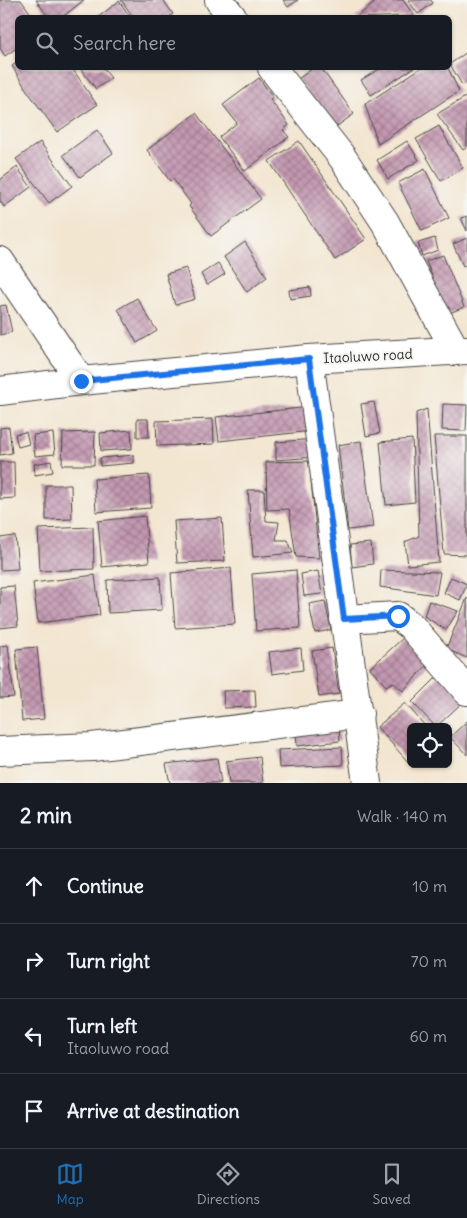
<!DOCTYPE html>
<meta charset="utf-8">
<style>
body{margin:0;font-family:Delius,sans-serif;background:#242831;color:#f1f3f6}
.controls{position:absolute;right:15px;bottom:15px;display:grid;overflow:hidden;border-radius:8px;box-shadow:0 1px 4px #0004}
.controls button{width:45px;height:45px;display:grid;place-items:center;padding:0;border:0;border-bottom:1px solid #363941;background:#171b24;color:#f1f3f6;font:25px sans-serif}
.stop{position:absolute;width:15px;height:15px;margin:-11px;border:4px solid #1a73e8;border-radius:50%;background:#fff}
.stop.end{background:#1a73e8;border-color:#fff;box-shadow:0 1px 5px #0008}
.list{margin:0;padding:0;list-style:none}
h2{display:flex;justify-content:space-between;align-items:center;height:65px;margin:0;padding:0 20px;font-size:21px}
h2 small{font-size:16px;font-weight:400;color:#9ea1a6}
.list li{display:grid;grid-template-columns:32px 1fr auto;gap:15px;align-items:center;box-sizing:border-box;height:75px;padding:0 20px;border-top:1px solid #363941}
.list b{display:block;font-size:19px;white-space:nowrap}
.list p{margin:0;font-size:16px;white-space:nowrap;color:#9ea1a6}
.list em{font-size:16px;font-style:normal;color:#9ea1a6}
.icon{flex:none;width:28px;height:28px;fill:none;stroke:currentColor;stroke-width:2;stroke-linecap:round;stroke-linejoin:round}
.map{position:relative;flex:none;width:467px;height:783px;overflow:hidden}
.search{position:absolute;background:#171b24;box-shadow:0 1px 4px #0004;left:15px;right:15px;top:15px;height:55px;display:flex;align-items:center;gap:12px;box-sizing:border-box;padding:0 18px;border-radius:8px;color:#9ea1a6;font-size:19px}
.sheet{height:365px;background:#171b24}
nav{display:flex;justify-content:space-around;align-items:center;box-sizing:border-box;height:70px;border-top:1px solid #363941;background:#171b24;font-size:14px;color:#9ea1a6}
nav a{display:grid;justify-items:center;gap:2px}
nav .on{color:#1f6fb2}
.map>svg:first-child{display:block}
.building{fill:url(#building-cross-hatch)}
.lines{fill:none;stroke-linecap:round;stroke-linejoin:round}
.minor-casing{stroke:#494744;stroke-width:30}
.minor{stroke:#fff;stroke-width:28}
.route{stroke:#1a73e8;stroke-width:6}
.labels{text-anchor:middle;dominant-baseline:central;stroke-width:4;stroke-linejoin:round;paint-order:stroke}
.street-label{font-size:14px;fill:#2b2b2b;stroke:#f6f6f2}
</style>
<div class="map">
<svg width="467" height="783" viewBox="0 0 467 783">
<defs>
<pattern id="building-cross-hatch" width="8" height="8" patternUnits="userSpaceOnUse" patternTransform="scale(1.25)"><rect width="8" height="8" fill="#c398b1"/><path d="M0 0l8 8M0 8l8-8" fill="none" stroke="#9f7c90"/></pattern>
</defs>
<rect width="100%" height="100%" fill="#f6f6f2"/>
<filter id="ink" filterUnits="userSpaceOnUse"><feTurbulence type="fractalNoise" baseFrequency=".02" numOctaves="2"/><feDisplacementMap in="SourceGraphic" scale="10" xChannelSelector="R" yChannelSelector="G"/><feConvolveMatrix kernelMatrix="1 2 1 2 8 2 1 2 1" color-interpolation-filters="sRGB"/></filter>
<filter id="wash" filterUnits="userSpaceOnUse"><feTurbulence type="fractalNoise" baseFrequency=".0096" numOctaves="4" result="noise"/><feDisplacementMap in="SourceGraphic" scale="20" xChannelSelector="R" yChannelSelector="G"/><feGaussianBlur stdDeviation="1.12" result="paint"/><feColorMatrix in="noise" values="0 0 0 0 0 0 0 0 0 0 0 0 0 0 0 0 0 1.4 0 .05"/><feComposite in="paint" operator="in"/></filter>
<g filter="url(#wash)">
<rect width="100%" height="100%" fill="#f3e6d1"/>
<g id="blocks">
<g class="building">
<path d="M 0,0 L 21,0 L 34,18 L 18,18 L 18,47 L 5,56 L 0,48 Z"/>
<path d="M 36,0 L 84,0 L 61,18 L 49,18 Z"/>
<path d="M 121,0 L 166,0 L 164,1 L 173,14 L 168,18 L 134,18 Z"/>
<path d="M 283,0 L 298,0 L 288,7 Z"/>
<path d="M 378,0 L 403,0 L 414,16 L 355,18 Z"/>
<path d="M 408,0 L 431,0 L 433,3 L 418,14 Z"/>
<path d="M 119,1 L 131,18 L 97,18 Z"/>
<path d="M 467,52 L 467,82 L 462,85 L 450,64 Z"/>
<path d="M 18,62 L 18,68 L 72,68 L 97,105 L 57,132 L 26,89 L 12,66 Z"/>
<path d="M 80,68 L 103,68 L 111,78 L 96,89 Z"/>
<path d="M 313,68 L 321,68 L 354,114 L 333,129 L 298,79 Z"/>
<path d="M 381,68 L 414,68 L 371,95 L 361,80 Z"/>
<path d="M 421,68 L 448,68 L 459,91 L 378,144 L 365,104 Z"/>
<path d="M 259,78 L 273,97 L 270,99 L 289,125 L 283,130 L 289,137 L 245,171 L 219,137 L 237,123 L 223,105 Z"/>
<path d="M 467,96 L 467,147 L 463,150 L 437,114 Z"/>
<path d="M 196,113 L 261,199 L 211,236 L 189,206 L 191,204 L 173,179 L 170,181 L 147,150 Z"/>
<path d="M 439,126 L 463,168 L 441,181 L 416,139 Z"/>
<path d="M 97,130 L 113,153 L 80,177 L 63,155 Z"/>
<path d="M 299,141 L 366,239 L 335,260 L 269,161 Z"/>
<path d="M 407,141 L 419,160 L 388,179 L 377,160 Z"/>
<path d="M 40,142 L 72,186 L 49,203 L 16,159 Z"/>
<path d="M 17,167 L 31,187 L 4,207 L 0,201 L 0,180 Z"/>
<path d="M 425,169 L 449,218 L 422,231 L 398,183 Z"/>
<path d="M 467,216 L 467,231 L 461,218 Z"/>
<path d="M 435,238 L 438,250 L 422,256 L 418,243 Z"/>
<path d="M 467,238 L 467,264 L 463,266 L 453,244 Z"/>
<path d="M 245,242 L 267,277 L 247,292 L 224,257 Z"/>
<path d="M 443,255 L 464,307 L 447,314 L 426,261 Z"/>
<path d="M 218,263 L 225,274 L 207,285 L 201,274 Z"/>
<path d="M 186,268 L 195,299 L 175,305 L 166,274 Z"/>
<path d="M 310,287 L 311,296 L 290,299 L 289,290 Z"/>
<path d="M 137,298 L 157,331 L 137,343 L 118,309 Z"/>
<path d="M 6,305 L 12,332 L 0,335 L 0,306 Z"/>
<path d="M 374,402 L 380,433 L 366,436 L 361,404 Z"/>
<path d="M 443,404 L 467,405 L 466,431 L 442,430 Z"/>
<path d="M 310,407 L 312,431 L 219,441 L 216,417 Z"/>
<path d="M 427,409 L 439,562 L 408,565 L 405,542 L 419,536 L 416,413 Z"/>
<path d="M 137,419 L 148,419 L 149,437 L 137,437 Z"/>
<path d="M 213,419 L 214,444 L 157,446 L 156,421 Z"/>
<path d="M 9,427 L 12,453 L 0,455 L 0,428 Z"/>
<path d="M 131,430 L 132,449 L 101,451 L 100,433 Z"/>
<path d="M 26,432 L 29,444 L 18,447 L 15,434 Z"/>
<path d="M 95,432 L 94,465 L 62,465 L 63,433 Z"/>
<path d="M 53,433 L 55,454 L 35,456 L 33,435 Z"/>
<path d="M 434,436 L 467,436 L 467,555 L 444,554 Z"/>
<path d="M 315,439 L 316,457 L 276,460 L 276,442 Z"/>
<path d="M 412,439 L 415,502 L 386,505 L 380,442 Z"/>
<path d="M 361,441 L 373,527 L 348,530 L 338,445 Z"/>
<path d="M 134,455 L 134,463 L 100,466 L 100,458 Z"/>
<path d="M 51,461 L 53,472 L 35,475 L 34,464 Z"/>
<path d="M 309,461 L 319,558 L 296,557 L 289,509 L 267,510 L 266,462 Z"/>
<path d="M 0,462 L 14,462 L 15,498 L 0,499 Z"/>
<path d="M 149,475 L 151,508 L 96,512 L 94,479 Z"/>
<path d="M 46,485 L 71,485 L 72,519 L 46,520 Z"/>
<path d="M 248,490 L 264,490 L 266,521 L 279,522 L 276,540 L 288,540 L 293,553 L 253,557 Z"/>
<path d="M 145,516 L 149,562 L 102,567 L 98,521 Z"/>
<path d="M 222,518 L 225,561 L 177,563 L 174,521 Z"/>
<path d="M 93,527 L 94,569 L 40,571 L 38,529 Z"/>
<path d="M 15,536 L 18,569 L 0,570 L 0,538 Z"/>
<path d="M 371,543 L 373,564 L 352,567 L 350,545 Z"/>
<path d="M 231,568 L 235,624 L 175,628 L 171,573 Z"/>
<path d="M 296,570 L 300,628 L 256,631 L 252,574 Z"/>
<path d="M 381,570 L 440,572 L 436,595 L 380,587 Z"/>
<path d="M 318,571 L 322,594 L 304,596 L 301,574 Z"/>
<path d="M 95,575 L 100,615 L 38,623 L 33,583 Z"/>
<path d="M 160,577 L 162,610 L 108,613 L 107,580 Z"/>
<path d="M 451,577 L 467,584 L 460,600 L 444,593 Z"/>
<path d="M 14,586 L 18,626 L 0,628 L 0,587 Z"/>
<path d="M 467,598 L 467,658 L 446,649 Z"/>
<path d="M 325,601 L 331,630 L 315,633 L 309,604 Z"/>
<path d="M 429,601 L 458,611 L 446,630 L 424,616 Z"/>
<path d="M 403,638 L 428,664 L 403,691 L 393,682 L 386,686 L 370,668 Z"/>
<path d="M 8,645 L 14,697 L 0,698 L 0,646 Z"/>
<path d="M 37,647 L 44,719 L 22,721 L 16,649 Z"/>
<path d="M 301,648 L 303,670 L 272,674 L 269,652 Z"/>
<path d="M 332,648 L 339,694 L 319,697 L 312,651 Z"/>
<path d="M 441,673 L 466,699 L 436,727 L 412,702 Z"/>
<path d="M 255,690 L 256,707 L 224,708 L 223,691 Z"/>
<path d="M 405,703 L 426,727 L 411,727 L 411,762 L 409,763 L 377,727 Z"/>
<path d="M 467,721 L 467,755 L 450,737 Z"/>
<path d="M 339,727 L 340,741 L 297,746 L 296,732 Z"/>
<path d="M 342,747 L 343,765 L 279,768 L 278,750 Z"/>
<path d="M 260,757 L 263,783 L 229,783 L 226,761 Z"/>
<path d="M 217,758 L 221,783 L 170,783 L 166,764 Z"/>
</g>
</g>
</g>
<g filter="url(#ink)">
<use href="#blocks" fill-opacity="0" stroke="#494744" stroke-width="1"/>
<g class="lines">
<defs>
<g id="minor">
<path d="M 219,0 L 233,18"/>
<path d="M 272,68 L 342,157 L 385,222 L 456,351"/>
<path d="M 0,261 L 81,381"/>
<path d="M 309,359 L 367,783"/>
<path d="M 0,391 L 81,381 L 309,359 L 467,350"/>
<path d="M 344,619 L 398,616 L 411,626 L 467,691"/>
<path d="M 0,751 L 92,747 L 359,714"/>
</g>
</defs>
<use href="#minor" class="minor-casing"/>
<use href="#minor" class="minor"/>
</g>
</g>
<g class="lines" filter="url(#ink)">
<path class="route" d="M 81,381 L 309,359 L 344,619 L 398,616"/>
</g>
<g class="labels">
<g class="street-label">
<text transform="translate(368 356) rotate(-3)">Itaoluwo road</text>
</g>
</g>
</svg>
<div class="controls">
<button><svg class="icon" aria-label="locate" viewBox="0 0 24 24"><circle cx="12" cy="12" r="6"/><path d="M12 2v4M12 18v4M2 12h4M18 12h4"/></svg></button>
</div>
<div class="stop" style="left:398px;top:616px"></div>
<div class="stop end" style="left:81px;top:381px"></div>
<div class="search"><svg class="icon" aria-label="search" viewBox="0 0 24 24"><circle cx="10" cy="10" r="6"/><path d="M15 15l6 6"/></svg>Search here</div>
</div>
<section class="sheet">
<h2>2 min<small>Walk · 140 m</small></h2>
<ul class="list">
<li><svg class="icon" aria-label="ahead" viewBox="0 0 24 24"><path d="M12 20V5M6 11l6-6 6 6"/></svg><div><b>Continue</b></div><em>10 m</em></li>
<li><svg class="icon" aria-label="right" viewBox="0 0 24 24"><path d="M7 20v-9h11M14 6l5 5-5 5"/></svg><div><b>Turn right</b></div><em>70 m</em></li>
<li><svg class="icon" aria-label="left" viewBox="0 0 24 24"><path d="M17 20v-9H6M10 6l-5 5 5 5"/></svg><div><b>Turn left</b><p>Itaoluwo road</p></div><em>60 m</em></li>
<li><svg class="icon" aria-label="arrive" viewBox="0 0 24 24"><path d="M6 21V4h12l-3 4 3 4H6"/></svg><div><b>Arrive at destination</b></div></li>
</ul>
</section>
<nav>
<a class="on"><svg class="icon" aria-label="map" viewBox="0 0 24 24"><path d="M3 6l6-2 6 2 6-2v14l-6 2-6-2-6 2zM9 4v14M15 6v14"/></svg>Map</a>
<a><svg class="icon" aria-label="directions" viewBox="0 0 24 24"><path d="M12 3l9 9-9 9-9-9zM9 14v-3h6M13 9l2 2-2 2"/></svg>Directions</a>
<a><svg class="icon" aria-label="saved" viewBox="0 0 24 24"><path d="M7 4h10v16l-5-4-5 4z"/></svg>Saved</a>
</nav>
